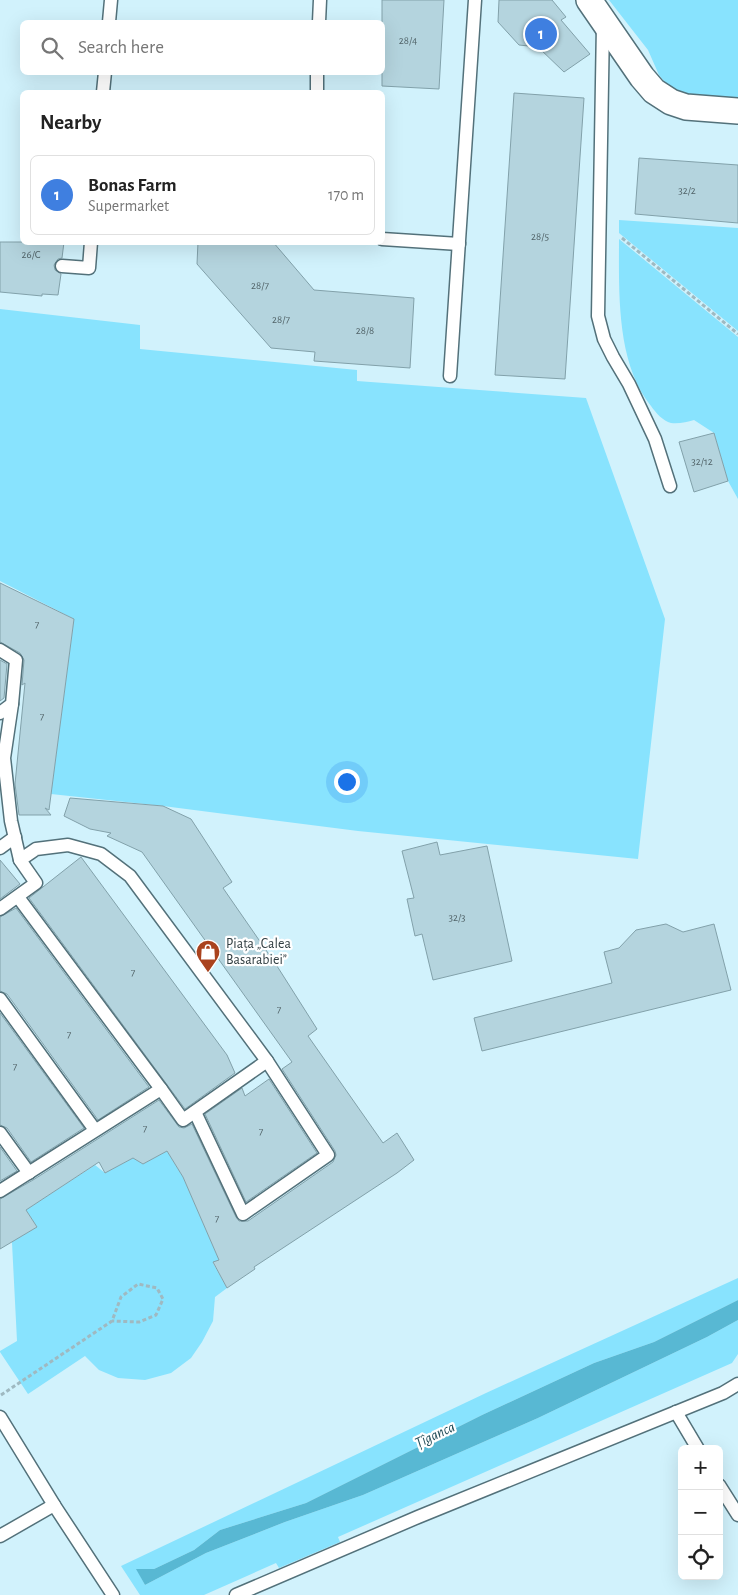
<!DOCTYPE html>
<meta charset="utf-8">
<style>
body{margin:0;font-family:"Alegreya Sans",sans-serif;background:#f6f6f6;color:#222}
.controls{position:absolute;right:15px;bottom:15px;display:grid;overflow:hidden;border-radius:8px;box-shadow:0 5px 20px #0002}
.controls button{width:45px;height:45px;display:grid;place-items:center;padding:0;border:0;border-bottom:1px solid #e0e0e0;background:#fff;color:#222;font:25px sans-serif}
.you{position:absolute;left:346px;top:781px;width:18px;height:18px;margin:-12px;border:4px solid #fff;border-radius:50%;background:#1a73e8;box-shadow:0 0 0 8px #1a73e833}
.badge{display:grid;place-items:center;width:32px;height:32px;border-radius:50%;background:#aa431e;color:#fff;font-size:16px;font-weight:700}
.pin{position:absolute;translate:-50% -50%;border:2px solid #fff;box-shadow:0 1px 5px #0006}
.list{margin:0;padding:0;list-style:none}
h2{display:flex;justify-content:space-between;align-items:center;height:65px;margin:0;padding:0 20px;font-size:21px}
h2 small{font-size:16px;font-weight:400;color:#767676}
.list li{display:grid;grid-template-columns:32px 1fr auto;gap:15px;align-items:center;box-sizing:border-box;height:80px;margin:0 10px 10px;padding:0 10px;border:1px solid #e0e0e0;border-radius:8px}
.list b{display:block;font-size:19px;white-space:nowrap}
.list p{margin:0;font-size:16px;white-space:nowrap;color:#767676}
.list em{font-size:16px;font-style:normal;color:#767676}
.icon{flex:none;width:28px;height:28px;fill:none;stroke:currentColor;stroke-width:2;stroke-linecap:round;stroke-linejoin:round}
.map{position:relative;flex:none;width:738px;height:1595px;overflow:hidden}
.search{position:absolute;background:#fff;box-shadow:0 5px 20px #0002;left:20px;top:20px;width:365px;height:55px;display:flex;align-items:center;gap:12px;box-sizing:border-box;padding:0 18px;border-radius:8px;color:#767676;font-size:19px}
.panel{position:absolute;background:#fff;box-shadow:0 5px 20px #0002;left:20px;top:90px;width:365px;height:155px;border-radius:8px}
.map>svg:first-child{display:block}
.green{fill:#88e3fe}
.water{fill:#58b8d3}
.building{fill:#b4d4de;stroke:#82a1aa}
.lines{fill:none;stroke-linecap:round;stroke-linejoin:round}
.lane-casing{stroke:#53717a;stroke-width:15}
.street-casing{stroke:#53717a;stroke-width:28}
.path{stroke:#9fb9c1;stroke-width:3;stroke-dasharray:4 2.5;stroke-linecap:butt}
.lane{stroke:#fff;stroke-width:12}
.street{stroke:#fff;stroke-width:25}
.labels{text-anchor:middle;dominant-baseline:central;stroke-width:4.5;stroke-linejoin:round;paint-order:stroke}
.number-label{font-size:11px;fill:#516368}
.poi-label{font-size:14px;fill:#303d41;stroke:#fff;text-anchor:start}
.water-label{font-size:15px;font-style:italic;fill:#234e5a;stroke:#fff}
</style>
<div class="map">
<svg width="738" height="1595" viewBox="0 0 738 1595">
<rect width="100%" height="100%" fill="#d1f2fc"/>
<g class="green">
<path d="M 609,0 L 738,0 L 738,100 L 684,96 L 668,86 L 659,75 L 648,50 Z"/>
<path d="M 619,220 L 738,228 L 738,331 L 619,233 Z"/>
<path d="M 619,239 L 738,337 L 738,499 L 728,481 L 714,433 L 694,420 C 687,422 679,424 671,423 C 663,421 656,413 651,406 C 616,363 619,292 619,239 Z"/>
<path d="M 0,309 L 140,325 L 140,349 L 357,370 L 357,381 L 586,398 L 665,619 L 638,859 L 358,831 L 163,806 L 51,794 L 74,619 L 0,581 Z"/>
<path d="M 167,1151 L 183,1177 L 219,1260 L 213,1263 L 227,1288 L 215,1297 L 213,1321 L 202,1342 L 191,1358 L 171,1373 L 145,1380 L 118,1378 L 99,1370 L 85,1356 L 28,1394 L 0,1352 L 0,1351 L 17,1341 L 11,1223 L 20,1237 L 37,1227 L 26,1210 L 95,1165 L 105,1173 L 133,1158 L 143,1164 Z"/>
<path d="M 738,1278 L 738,1300 L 654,1342 L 594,1363 L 482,1415 L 306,1503 L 220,1530 L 194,1550 L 154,1569 L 137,1569 L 145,1585 L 206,1553 L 285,1522 L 363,1495 L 538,1418 L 707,1337 L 738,1320 L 738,1354 L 732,1363 L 338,1537 L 340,1542 L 279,1568 L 276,1563 L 204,1595 L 140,1595 L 121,1566 L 486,1393 Z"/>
</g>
<path class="water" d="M 738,1300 L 738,1320 L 707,1337 L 538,1418 L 363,1495 L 285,1522 L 206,1553 L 145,1585 L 136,1569 L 154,1569 L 194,1550 L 220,1530 L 306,1503 L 482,1415 L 594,1363 L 654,1342 Z"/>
<g class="building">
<path d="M 382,0 L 444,0 L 439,89 L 382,86 Z"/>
<path d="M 499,0 L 552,0 L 566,17 L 561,20 L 590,54 L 564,72 L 538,47 L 519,45 L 498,22 Z"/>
<path d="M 514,93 L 584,98 L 565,379 L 495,375 Z"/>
<path d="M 639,158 L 738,165 L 738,223 L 635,214 Z"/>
<path d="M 0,242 L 64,242 L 62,258 L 58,259 L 54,265 L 55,270 L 61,274 L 58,295 L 42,294 L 42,296 L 0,292 Z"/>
<path d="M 198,242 L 273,242 L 314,290 L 414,298 L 410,368 L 314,361 L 315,352 L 271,348 L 197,264 Z"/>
<path d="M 714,433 L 728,481 L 694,492 L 679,442 Z"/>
<path d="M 0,583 L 74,619 L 49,810 L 45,808 L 51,815 L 19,815 L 15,784 L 25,683 L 22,685 L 24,660 L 20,653 L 0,642 Z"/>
<path d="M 0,660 L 7,664 L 4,698 L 0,701 Z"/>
<path d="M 70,798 L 163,806 L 191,819 L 232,882 L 223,888 L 277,966 L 317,1029 L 308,1036 L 383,1143 L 397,1133 L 414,1160 L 397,1173 L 254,1267 L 255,1269 L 227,1288 L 213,1262 L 219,1260 L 183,1177 L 167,1151 L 143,1164 L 133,1158 L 105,1173 L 99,1162 L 26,1210 L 37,1227 L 0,1249 L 0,1199 L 33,1180 L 159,1100 L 179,1127 L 184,1128 L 192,1124 L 236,1217 L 239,1221 L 248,1221 L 333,1162 L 336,1155 L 335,1151 L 282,1069 L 292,1062 L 142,852 L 107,836 L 111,833 L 90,829 L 64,816 Z"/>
<path d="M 437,842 L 440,855 L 487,846 L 512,961 L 433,980 L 422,934 L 415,936 L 407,899 L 414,898 L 402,851 Z"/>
<path d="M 81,857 L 227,1055 L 235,1073 L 185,1109 L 29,898 Z"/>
<path d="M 0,860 L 20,884 L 0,899 Z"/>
<path d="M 16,908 L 149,1087 L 98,1120 L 7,994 L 0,991 L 0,917 Z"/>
<path d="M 666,924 L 683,932 L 714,924 L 731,990 L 482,1051 L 474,1018 L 612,983 L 604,952 L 619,948 L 636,930 Z"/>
<path d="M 0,1013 L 84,1128 L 31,1162 L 7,1128 L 0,1125 Z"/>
<path d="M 269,1079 L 317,1153 L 246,1202 L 205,1114 L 242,1088 L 245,1096 Z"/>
<path d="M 0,1147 L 17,1171 L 0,1181 Z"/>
</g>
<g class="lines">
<defs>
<g id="lane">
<path d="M 109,22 L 111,0"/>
<path d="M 319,22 L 320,0"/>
<path d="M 603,24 L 598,316 L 604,339 L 613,357 L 629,384 L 655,439 L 670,486"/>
<path d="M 103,92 L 105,72"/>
<path d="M 317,92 L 317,72"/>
<path d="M 382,239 L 459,244"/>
<path d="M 62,266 L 89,268 L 91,242"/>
<path d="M 450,376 L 475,0"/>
<path d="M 0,650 L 16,660 L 12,704 L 0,713"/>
<path d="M 12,704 L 4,758 L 11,821 L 20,860"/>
<path d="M 0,848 L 15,837"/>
<path d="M 18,897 L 161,1089"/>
<path d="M 0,909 L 36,883 L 20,860 L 36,849 L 68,845 L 101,854 L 130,876 L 267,1061 L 328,1155 L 243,1214 L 195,1112"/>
<path d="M 0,999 L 95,1130"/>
<path d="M 0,1133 L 29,1173"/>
<path d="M 0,1191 L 161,1089 L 183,1120 L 267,1061"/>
<path d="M 676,1412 L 698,1449"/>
<path d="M 0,1417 L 54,1505 L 0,1536"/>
<path d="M 719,1485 L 738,1515"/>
<path d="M 54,1505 L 113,1595"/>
<path d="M 236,1595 L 418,1517 L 723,1393 L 738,1384"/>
</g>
<path id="street" d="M 589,0 L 642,77 L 654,91 L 671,102 L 686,107 L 738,111"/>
</defs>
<use href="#lane" class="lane-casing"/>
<use href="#street" class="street-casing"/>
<g class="path">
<path d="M 622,238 L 738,334"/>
<path d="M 1,1395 L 112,1321 L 121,1297 L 138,1284 L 157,1288 L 163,1299 L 156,1315 L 139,1322 L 112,1321"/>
</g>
<use href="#lane" class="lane"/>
<use href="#street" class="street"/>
</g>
<defs>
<symbol id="shop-pin" viewBox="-11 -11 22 30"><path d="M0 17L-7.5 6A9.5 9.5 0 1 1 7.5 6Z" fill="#aa431e" stroke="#fff"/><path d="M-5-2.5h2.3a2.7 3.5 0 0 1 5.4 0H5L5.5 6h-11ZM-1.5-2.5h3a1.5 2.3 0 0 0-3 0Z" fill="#fff"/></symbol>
</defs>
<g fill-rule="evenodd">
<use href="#shop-pin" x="194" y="938" width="28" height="38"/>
</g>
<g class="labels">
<g class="number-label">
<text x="408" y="40">28/4</text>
<text x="687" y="190">32/2</text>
<text x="540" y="236">28/5</text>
<text x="31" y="254">26/C</text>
<text x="260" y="285">28/7</text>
<text x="281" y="319">28/7</text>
<text x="365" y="330">28/8</text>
<text x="702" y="461">32/12</text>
<text x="37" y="624">7</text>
<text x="42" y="716">7</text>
<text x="457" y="917">32/3</text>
<text x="133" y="972">7</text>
<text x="279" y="1009">7</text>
<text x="69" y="1034">7</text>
<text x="15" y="1066">7</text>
<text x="145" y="1128">7</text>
<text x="261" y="1131">7</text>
<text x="217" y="1218">7</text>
</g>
<g class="poi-label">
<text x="226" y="944">Piața „Calea<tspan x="226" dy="16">Basarabiei”</tspan></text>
</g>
<g class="water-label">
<text transform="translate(435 1435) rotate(-25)">Țîganca</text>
</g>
</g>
</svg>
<div class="controls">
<button>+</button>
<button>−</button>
<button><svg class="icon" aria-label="locate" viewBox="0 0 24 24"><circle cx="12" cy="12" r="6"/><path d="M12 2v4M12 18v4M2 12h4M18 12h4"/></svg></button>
</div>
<div class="you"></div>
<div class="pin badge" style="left:541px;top:34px;background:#3f7fe0">1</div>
<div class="search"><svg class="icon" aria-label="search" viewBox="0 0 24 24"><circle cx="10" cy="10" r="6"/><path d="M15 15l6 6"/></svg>Search here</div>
<section class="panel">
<h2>Nearby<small></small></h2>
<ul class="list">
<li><span class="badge" style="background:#3f7fe0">1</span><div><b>Bonas Farm</b><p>Supermarket</p></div><em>170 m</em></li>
</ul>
</section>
</div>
